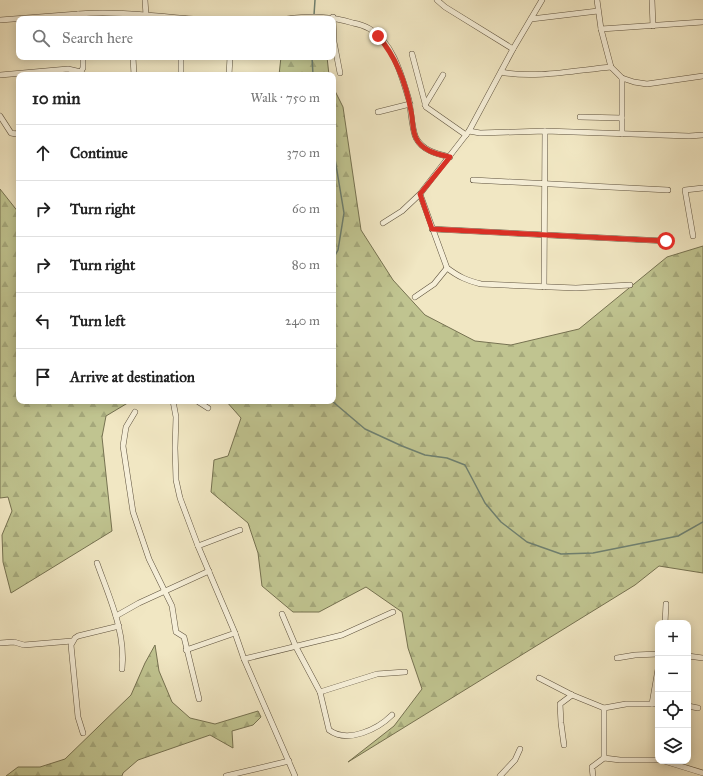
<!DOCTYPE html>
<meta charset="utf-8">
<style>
body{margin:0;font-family:"IM FELL Great Primer",serif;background:#f2f2f2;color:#222}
.controls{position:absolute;right:12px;bottom:12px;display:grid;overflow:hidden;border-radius:8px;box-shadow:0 2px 10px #0003}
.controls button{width:36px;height:36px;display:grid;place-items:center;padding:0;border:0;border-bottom:1px solid #e0e0e0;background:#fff;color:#222;font:20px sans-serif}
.stop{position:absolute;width:12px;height:12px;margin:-9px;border:3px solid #d93025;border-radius:50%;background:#fff}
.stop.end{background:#d93025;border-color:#fff;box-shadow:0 1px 4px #0008}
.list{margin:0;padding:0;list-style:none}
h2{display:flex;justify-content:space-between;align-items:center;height:52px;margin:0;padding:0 16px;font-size:17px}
h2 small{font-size:13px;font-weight:400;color:#767676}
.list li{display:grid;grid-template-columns:26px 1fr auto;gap:12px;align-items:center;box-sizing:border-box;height:56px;padding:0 16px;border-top:1px solid #e0e0e0}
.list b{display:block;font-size:15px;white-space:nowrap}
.list em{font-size:13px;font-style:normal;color:#767676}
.icon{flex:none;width:22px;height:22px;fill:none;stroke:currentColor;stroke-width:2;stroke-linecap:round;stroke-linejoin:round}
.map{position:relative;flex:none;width:703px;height:776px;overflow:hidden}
.search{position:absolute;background:#fff;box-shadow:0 2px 10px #0003;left:16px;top:16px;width:320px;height:44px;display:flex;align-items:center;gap:10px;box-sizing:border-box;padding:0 14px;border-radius:8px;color:#767676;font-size:15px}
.panel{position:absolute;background:#fff;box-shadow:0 2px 10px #0003;left:16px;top:72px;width:320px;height:332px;border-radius:8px}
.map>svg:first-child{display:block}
.forest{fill:url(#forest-firs);stroke:#767251}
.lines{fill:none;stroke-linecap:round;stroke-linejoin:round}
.stream{stroke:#6f8070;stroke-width:1.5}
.minor-casing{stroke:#5e523e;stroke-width:6}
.minor{stroke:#f6efd8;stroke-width:5}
.route{stroke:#d93025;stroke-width:5}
</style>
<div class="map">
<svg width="703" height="776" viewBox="0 0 703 776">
<defs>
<pattern id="forest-firs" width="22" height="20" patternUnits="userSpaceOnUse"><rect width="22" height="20" fill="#c0c490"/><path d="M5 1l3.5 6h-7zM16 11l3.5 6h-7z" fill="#a5a87b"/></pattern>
</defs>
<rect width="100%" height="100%" fill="#f1e7c3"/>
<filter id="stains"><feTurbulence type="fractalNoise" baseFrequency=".005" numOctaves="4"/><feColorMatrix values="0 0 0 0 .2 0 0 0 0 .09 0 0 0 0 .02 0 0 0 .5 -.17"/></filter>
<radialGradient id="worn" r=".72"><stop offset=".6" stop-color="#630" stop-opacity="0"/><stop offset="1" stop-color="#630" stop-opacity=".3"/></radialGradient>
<g class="forest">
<path d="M 281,57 L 327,57 L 329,75 L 279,75 Z"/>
<path d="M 333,87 L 343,107 L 361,230 L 393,280 L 425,315 L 475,341 L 511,345 L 579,329 L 667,257 L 703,246 L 703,573 L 659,566 L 635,585 L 348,762 L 394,726 L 422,689 L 408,648 L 402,612 L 366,587 L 319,612 L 293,612 L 262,586 L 258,553 L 248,523 L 211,492 L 214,460 L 228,456 L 241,418 L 226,401 L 333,401 Z"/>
<path d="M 0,189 L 19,213 L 19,401 L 131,401 L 106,416 L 102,437 L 112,531 L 11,593 L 3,562 L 2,535 L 12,511 L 8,497 L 0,498 Z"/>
<path d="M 155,645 L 159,671 L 172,702 L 190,718 L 215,724 L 258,711 L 261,717 L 253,725 L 232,731 L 233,748 L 210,735 L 138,760 L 123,773 L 122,776 L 6,776 L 18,767 L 40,767 L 65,759 L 131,695 L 145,663 Z"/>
</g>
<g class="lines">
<g class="stream">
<path d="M 314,15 L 315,0"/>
<path d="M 312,57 L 313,75"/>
<path d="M 333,147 L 344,213 L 338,250 L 333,259"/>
<path d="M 332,401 L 365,429 L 402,446 L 425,455 L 447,458 L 465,465 L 485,503 L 501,522 L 527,542 L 561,554 L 593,553 L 678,536 L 703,522"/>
</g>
<defs>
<g id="minor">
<path d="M 145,0 L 146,15"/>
<path d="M 437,0 L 445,7 L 513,49"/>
<path d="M 597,0 L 601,29 L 611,67 L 622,78 L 634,82 L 647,84 L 703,76"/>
<path d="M 652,0 L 653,26"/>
<path d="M 333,17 L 334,42 L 340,73"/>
<path d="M 78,19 L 78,14 C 116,11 154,16 193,19"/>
<path d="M 287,19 C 311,16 330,16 353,23 C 359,24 365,26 370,29 C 393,42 402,77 409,100 C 411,110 412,130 416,138 C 423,151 437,154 450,157"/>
<path d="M 531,19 L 598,11"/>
<path d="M 0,20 L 78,14"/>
<path d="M 601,29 L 703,22"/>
<path d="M 412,54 L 426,107 L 466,135"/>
<path d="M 133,57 L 134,75"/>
<path d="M 501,72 C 533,79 578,70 611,67"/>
<path d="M 0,75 L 68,69 L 81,72"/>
<path d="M 79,75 L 83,68 L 83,57"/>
<path d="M 181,75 L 181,57"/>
<path d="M 229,75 L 230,57"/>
<path d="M 425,105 L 443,75"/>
<path d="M 378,112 L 410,104"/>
<path d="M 0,116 L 11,133 L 16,134 L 19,132"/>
<path d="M 580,117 L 622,118"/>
<path d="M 469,131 L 480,133 L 545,131 L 689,136 L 703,135"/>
<path d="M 622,134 L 622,78"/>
<path d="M 473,180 L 668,190"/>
<path d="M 420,194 L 447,268 C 459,277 466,280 481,284 L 576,288 L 630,285"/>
<path d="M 383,223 L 402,211 L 420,194 L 469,131 L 513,49 L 542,0"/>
<path d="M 432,229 L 666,241"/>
<path d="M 693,236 L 685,190 L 703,188"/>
<path d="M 544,287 L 545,131"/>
<path d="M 415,297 L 434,284 L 447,268"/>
<path d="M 173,401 L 176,417 L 175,448 L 176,480 L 180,498 L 198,546 L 235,633 L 244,659 L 295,776"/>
<path d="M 197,401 L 208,408"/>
<path d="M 135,412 L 126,427 L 123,446 L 133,512 L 149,559 L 172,606 L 176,632 L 184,637 L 199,699"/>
<path d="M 198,546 L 240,530"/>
<path d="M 97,563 C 109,597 126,632 122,669"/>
<path d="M 282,614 L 296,647 L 320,692 L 329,730 C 348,744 378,729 392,715"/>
<path d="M 116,616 L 139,603 L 209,571"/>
<path d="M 665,623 L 666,604"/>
<path d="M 0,643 L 14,642 L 24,645 L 72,641"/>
<path d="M 186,650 L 235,633"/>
<path d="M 688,656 L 703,658"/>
<path d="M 617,658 L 635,655 L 658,654"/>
<path d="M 244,659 L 342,635 L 393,612"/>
<path d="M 539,678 L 572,695 L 604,708 L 626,704 L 658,704"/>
<path d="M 320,692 L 377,674 L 405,672"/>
<path d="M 652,704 L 658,669"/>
<path d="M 688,706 L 698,708"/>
<path d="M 604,708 L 604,758"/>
<path d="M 83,733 L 78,717 L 71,645 L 75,638 L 78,636 L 119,626"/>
<path d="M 564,745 L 561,723 L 560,704 L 572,695"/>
<path d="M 664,761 L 703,773"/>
<path d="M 226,776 L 289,761"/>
<path d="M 500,776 L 515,760 L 520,749"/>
<path d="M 593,776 L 592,767 L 604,758 L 620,760 L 658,760"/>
</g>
</defs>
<use href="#minor" class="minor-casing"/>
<use href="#minor" class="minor"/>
</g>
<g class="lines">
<path class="route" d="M 378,36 C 396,57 406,83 411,111 C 413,119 412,130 416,138 C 422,151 437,154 450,157 L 420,194 L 432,229 L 666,241"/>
</g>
<rect width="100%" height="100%" filter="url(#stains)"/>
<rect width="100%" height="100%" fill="url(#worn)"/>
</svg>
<div class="controls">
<button>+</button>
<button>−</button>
<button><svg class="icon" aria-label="locate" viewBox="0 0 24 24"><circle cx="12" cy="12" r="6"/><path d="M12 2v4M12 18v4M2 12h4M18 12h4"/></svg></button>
<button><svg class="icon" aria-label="layers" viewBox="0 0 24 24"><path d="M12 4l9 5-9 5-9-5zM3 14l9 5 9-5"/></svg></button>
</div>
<div class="stop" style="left:666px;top:241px"></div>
<div class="stop end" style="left:378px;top:36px"></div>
<div class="search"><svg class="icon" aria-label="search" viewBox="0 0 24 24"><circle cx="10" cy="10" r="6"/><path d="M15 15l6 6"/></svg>Search here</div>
<section class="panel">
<h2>10 min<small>Walk · 750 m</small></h2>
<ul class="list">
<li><svg class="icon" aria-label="ahead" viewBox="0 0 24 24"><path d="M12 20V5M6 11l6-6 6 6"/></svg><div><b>Continue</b></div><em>370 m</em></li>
<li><svg class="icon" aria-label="right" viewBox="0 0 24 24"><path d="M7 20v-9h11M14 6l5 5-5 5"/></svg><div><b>Turn right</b></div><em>60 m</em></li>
<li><svg class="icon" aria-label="right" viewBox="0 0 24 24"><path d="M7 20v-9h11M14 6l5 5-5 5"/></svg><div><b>Turn right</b></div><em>80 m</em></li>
<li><svg class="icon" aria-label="left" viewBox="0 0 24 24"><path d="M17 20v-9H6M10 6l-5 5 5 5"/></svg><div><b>Turn left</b></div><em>240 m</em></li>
<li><svg class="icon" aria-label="arrive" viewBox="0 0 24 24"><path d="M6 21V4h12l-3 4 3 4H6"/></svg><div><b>Arrive at destination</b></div></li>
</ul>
</section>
</div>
